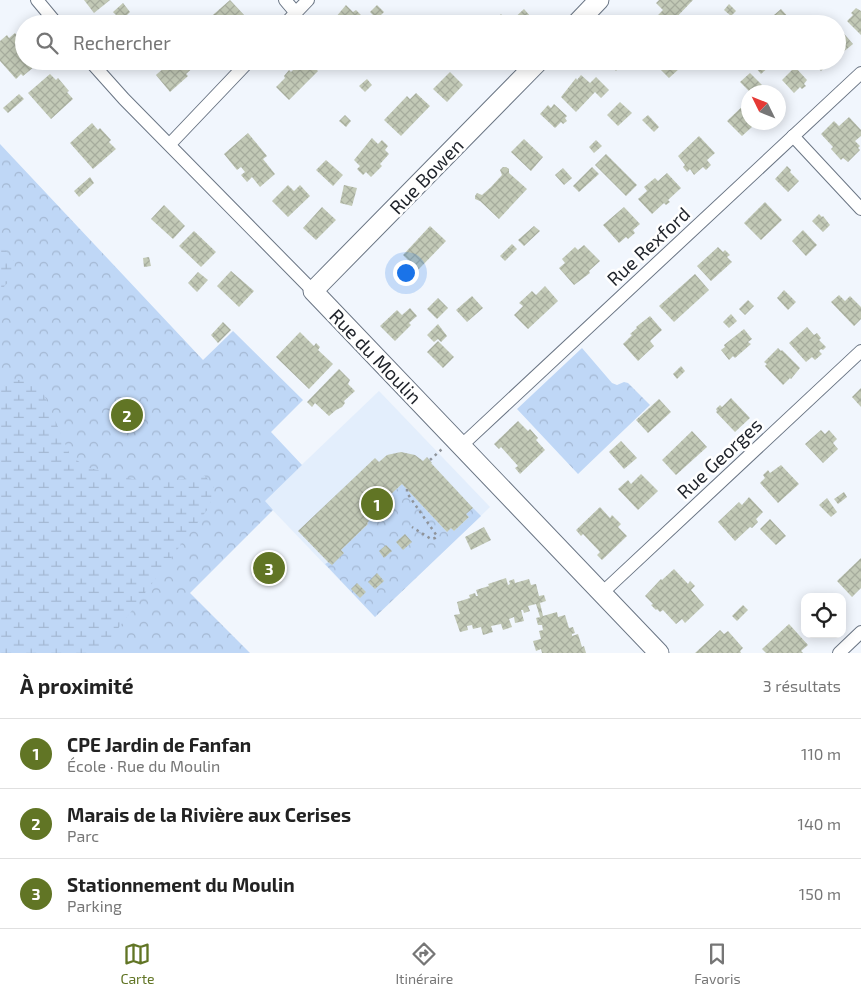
<!DOCTYPE html>
<html lang="fr">
<meta charset="utf-8">
<style>
body{margin:0;font-family:"Exo 2",sans-serif;background:#f2f2f2;color:#222}
.controls{position:absolute;right:15px;bottom:15px;display:grid;overflow:hidden;border-radius:10px;box-shadow:0 2px 12px #0003}
.controls button{width:45px;height:45px;display:grid;place-items:center;padding:0;border:0;border-bottom:1px solid #e0e0e0;background:#fff;color:#222;font:25px sans-serif}
.compass{position:absolute;left:741px;top:85px;width:45px;height:45px;border-radius:50%;background:#fff;box-shadow:0 2px 12px #0003;rotate:313deg}
.you{position:absolute;left:405px;top:272px;width:18px;height:18px;margin:-12px;border:4px solid #fff;border-radius:50%;background:#1a73e8;box-shadow:0 0 0 8px #1a73e833}
.badge{display:grid;place-items:center;width:32px;height:32px;border-radius:50%;background:#617525;color:#fff;font-size:16px;font-weight:700}
.pin{position:absolute;translate:-50% -50%;border:2px solid #fff;box-shadow:0 1px 5px #0006}
.list{margin:0;padding:0;list-style:none}
h2{display:flex;justify-content:space-between;align-items:center;height:65px;margin:0;padding:0 20px;font-size:21px}
h2 small{font-size:16px;font-weight:400;color:#767676}
.list li{display:grid;grid-template-columns:32px 1fr auto;gap:15px;align-items:center;box-sizing:border-box;height:70px;padding:0 20px;border-top:1px solid #e0e0e0}
.list b{display:block;font-size:19px;white-space:nowrap}
.list p{margin:0;font-size:16px;white-space:nowrap;color:#767676}
.list em{font-size:16px;font-style:normal;color:#767676}
.icon{flex:none;width:28px;height:28px;fill:none;stroke:currentColor;stroke-width:2;stroke-linecap:round;stroke-linejoin:round}
.map{position:relative;flex:none;width:861px;height:653px;overflow:hidden}
.search{position:absolute;background:#fff;box-shadow:0 2px 12px #0003;left:15px;right:15px;top:15px;height:55px;display:flex;align-items:center;gap:12px;box-sizing:border-box;padding:0 18px;border-radius:28px;color:#767676;font-size:19px}
.sheet{height:275px;background:#fff}
nav{display:flex;justify-content:space-around;align-items:center;box-sizing:border-box;height:70px;border-top:1px solid #e0e0e0;background:#fff;font-size:14px;color:#767676}
nav a{display:grid;justify-items:center;gap:2px}
nav .on{color:#617525}
.map>svg:first-child{display:block}
.built{fill:#e3eefc}
.forest{fill:url(#forest-crowns)}
.wetland{fill:url(#wetland-marsh)}
.building{fill:url(#building-cross-hatch)}
.lines{fill:none;stroke-linecap:round;stroke-linejoin:round}
.street-casing{stroke:#6a7584;stroke-width:14}
.secondary-casing{stroke:#6a7584;stroke-width:21}
.path{stroke:#8e939a;stroke-width:2.5;stroke-dasharray:2.5 4;stroke-linecap:butt}
.street{stroke:#fff;stroke-width:12}
.secondary{stroke:#fff;stroke-width:19}
.labels{text-anchor:middle;dominant-baseline:central;stroke-width:5;stroke-linejoin:round;paint-order:stroke}
.street-label{font-size:19px;fill:#1f232a;stroke:#fff}
</style>
<div class="map">
<svg width="861" height="653" viewBox="0 0 861 653">
<defs>
<pattern id="forest-crowns" width="20" height="18" patternUnits="userSpaceOnUse" patternTransform="scale(1.25)"><rect width="20" height="18" fill="#bfd7f6"/><path d="M2 6a3 3 0 1 1 6 0M12 15a3 3 0 1 1 6 0" fill="none" stroke="#a4b8d3"/></pattern>
<pattern id="wetland-marsh" width="20" height="14" patternUnits="userSpaceOnUse" patternTransform="scale(1.25)"><rect width="20" height="14" fill="#bfd7f6"/><path d="M1 5h8M5 5V1M11 12h8M15 12V8" fill="none" stroke="#a4b8d3"/></pattern>
<pattern id="building-cross-hatch" width="8" height="8" patternUnits="userSpaceOnUse" patternTransform="scale(1.25)"><rect width="8" height="8" fill="#c2c9b6"/><path d="M0 0l8 8M0 8l8-8" fill="none" stroke="#a6ac9d"/></pattern>
</defs>
<rect width="100%" height="100%" fill="#f1f6fd"/>
<path class="built" d="M 379,391 L 490,507 L 375,617 L 264,501 Z"/>
<g class="forest">
<path d="M 0,144 L 203,360 L 233,331 L 303,400 L 271,432 L 302,465 L 265,501 L 273,510 L 190,593 L 250,653 L 0,653 Z"/>
<path d="M 582,348 L 612,383 L 617,385 L 624,382 L 628,383 L 650,405 L 578,474 L 517,409 Z"/>
<path d="M 402,484 L 447,532 L 451,528 L 454,531 L 469,517 L 466,514 L 473,508 L 481,516 L 375,617 L 325,564 L 344,553 L 341,550 L 367,525 L 369,521 L 365,518 Z"/>
</g>
<g class="wetland">
<path d="M 0,244 L 15,262 L 13,277 L 0,291 Z"/>
<path d="M 13,380 L 28,380 L 43,392 L 70,455 L 86,467 L 132,479 L 169,481 L 205,476 L 214,486 L 210,506 L 130,613 L 99,653 L 0,653 L 0,388 Z"/>
</g>
<g class="building">
<path d="M 84,0 L 110,0 L 94,13 Z"/>
<path d="M 230,0 L 245,16 L 236,24 L 208,24 L 206,21 Z"/>
<path d="M 659,0 L 693,0 L 670,24 L 663,24 L 656,17 L 663,10 L 656,3 Z"/>
<path d="M 123,3 L 130,12 L 126,16 L 131,20 L 135,17 L 141,24 L 108,24 L 117,16 L 113,12 Z"/>
<path d="M 729,4 L 736,11 L 731,16 L 724,10 Z"/>
<path d="M 346,5 L 353,12 L 356,10 L 361,15 L 358,17 L 365,24 L 330,24 Z"/>
<path d="M 377,5 L 384,12 L 377,19 L 370,12 Z"/>
<path d="M 856,8 L 861,11 L 861,35 L 847,21 L 853,15 L 851,13 Z"/>
<path d="M 524,9 L 537,24 L 491,24 L 501,14 L 509,23 Z"/>
<path d="M 781,9 L 789,18 L 783,24 L 769,24 L 767,21 Z"/>
<path d="M 441,16 L 449,24 L 433,24 Z"/>
<path d="M 839,28 L 853,44 L 837,57 L 837,29 Z"/>
<path d="M 15,33 L 19,38 L 21,36 L 24,39 L 24,61 L 35,61 L 33,64 L 35,66 L 23,76 L 21,74 L 16,79 L 0,61 L 0,41 L 7,35 L 9,38 Z"/>
<path d="M 160,61 L 200,61 L 186,74 L 188,76 L 170,92 L 156,75 L 165,67 Z"/>
<path d="M 302,61 L 308,61 L 318,71 L 289,100 L 276,87 L 285,78 L 284,76 L 289,70 L 291,72 Z"/>
<path d="M 475,61 L 502,61 L 496,67 L 493,64 L 490,67 L 485,63 L 481,67 Z"/>
<path d="M 606,61 L 625,61 L 616,71 Z"/>
<path d="M 671,61 L 673,61 L 680,68 L 669,78 L 661,70 Z"/>
<path d="M 750,61 L 766,61 L 770,66 L 761,74 Z"/>
<path d="M 812,61 L 832,61 L 821,71 Z"/>
<path d="M 795,67 L 807,80 L 804,84 L 806,86 L 802,89 L 800,87 L 794,93 L 782,80 Z"/>
<path d="M 450,72 L 463,85 L 447,102 L 433,89 Z"/>
<path d="M 750,73 L 762,85 L 754,92 L 750,92 L 740,82 Z"/>
<path d="M 50,74 L 56,80 L 58,78 L 69,91 L 67,92 L 73,99 L 51,119 L 28,93 Z"/>
<path d="M 581,75 L 590,83 L 596,77 L 609,90 L 601,98 L 595,92 L 576,112 L 561,97 L 576,78 L 577,80 Z"/>
<path d="M 367,79 L 372,85 L 365,92 L 359,86 Z"/>
<path d="M 416,93 L 430,106 L 401,136 L 384,120 L 407,96 L 410,99 Z"/>
<path d="M 19,94 L 24,99 L 8,113 L 3,108 Z"/>
<path d="M 748,101 L 748,122 L 761,122 L 755,128 L 753,126 L 742,136 L 727,121 Z"/>
<path d="M 620,102 L 632,113 L 618,126 L 607,115 Z"/>
<path d="M 554,104 L 567,116 L 565,118 L 567,121 L 563,124 L 561,122 L 555,128 L 540,114 L 548,105 L 551,108 Z"/>
<path d="M 345,115 L 351,121 L 346,127 L 339,121 Z"/>
<path d="M 648,115 L 659,127 L 654,132 L 642,120 Z"/>
<path d="M 849,117 L 861,130 L 861,136 L 855,141 L 860,146 L 858,148 L 860,150 L 848,162 L 843,158 L 841,160 L 831,149 L 833,147 L 821,134 L 834,121 L 839,126 Z"/>
<path d="M 92,123 L 98,130 L 100,128 L 111,140 L 109,142 L 116,149 L 93,169 L 70,143 Z"/>
<path d="M 248,133 L 267,156 L 263,159 L 275,174 L 260,187 L 252,177 L 247,182 L 241,175 L 245,172 L 241,167 L 237,170 L 224,154 Z"/>
<path d="M 699,136 L 715,153 L 707,160 L 711,165 L 706,170 L 703,167 L 694,175 L 690,169 L 687,172 L 683,167 L 685,165 L 678,156 Z"/>
<path d="M 372,138 L 378,144 L 382,140 L 388,146 L 385,150 L 389,154 L 380,164 L 382,166 L 371,177 L 366,172 L 363,175 L 357,169 L 360,166 L 354,160 Z"/>
<path d="M 524,139 L 543,157 L 531,171 L 511,152 Z"/>
<path d="M 596,140 L 602,146 L 594,153 L 589,147 Z"/>
<path d="M 606,154 L 637,185 L 626,196 L 595,165 Z"/>
<path d="M 326,160 L 343,175 L 333,186 L 316,170 Z"/>
<path d="M 787,166 L 791,170 L 790,172 L 799,181 L 788,192 L 775,179 Z"/>
<path d="M 503,167 L 506,167 L 509,169 L 509,173 L 527,189 L 499,219 L 480,201 L 475,199 L 475,196 L 477,193 L 482,195 L 491,187 L 502,175 L 500,170 Z"/>
<path d="M 592,167 L 599,174 L 579,192 L 573,186 Z"/>
<path d="M 563,168 L 572,178 L 564,185 L 555,175 Z"/>
<path d="M 667,173 L 681,188 L 668,200 L 670,202 L 666,205 L 664,203 L 652,214 L 638,199 L 647,191 L 644,187 L 655,178 L 658,181 Z"/>
<path d="M 90,177 L 94,183 L 79,197 L 74,191 Z"/>
<path d="M 288,185 L 294,191 L 300,185 L 310,196 L 288,217 L 272,201 Z"/>
<path d="M 344,185 L 357,188 L 352,206 L 340,203 Z"/>
<path d="M 765,202 L 782,220 L 761,240 L 744,223 Z"/>
<path d="M 164,205 L 185,226 L 173,239 L 151,219 Z"/>
<path d="M 322,207 L 336,220 L 316,240 L 303,228 Z"/>
<path d="M 624,207 L 640,224 L 633,230 L 635,233 L 628,239 L 626,237 L 619,243 L 603,225 Z"/>
<path d="M 819,214 L 822,217 L 823,216 L 830,225 L 823,232 L 812,221 Z"/>
<path d="M 430,226 L 446,241 L 418,270 L 403,255 Z"/>
<path d="M 534,226 L 540,231 L 524,246 L 518,240 Z"/>
<path d="M 803,230 L 817,245 L 806,256 L 792,241 Z"/>
<path d="M 194,231 L 216,252 L 201,267 L 179,246 Z"/>
<path d="M 512,244 L 517,249 L 505,261 L 500,256 Z"/>
<path d="M 584,245 L 600,261 L 589,271 L 590,273 L 574,285 L 559,268 L 565,263 L 562,259 L 575,247 L 578,250 Z"/>
<path d="M 718,247 L 723,252 L 725,250 L 730,255 L 727,257 L 732,262 L 711,281 L 697,266 Z"/>
<path d="M 149,257 L 151,266 L 144,267 L 143,258 Z"/>
<path d="M 231,271 L 254,291 L 239,307 L 217,286 Z"/>
<path d="M 198,272 L 208,280 L 197,292 L 188,283 Z"/>
<path d="M 695,274 L 709,290 L 674,322 L 659,306 Z"/>
<path d="M 545,286 L 558,301 L 528,329 L 514,315 L 523,306 L 519,303 L 532,291 L 536,295 Z"/>
<path d="M 784,290 L 796,302 L 788,310 L 777,298 Z"/>
<path d="M 839,295 L 845,301 L 850,296 L 861,307 L 861,319 L 854,326 L 831,302 Z"/>
<path d="M 472,296 L 483,308 L 467,322 L 456,310 Z"/>
<path d="M 438,298 L 448,308 L 437,319 L 427,309 Z"/>
<path d="M 748,300 L 754,306 L 745,315 L 739,309 Z"/>
<path d="M 410,308 L 417,316 L 409,323 L 411,325 L 395,341 L 380,326 L 397,310 L 402,315 Z"/>
<path d="M 731,314 L 737,321 L 729,328 L 723,322 Z"/>
<path d="M 650,316 L 662,330 L 650,341 L 654,346 L 638,361 L 623,344 L 632,335 L 630,334 L 637,328 L 636,327 Z"/>
<path d="M 223,322 L 231,330 L 218,343 L 211,335 Z"/>
<path d="M 438,324 L 447,336 L 441,342 L 438,339 L 434,342 L 427,335 Z"/>
<path d="M 807,327 L 814,335 L 817,333 L 821,338 L 819,340 L 826,347 L 823,350 L 821,349 L 819,351 L 822,354 L 815,360 L 812,357 L 806,362 L 789,343 Z"/>
<path d="M 744,329 L 752,339 L 748,342 L 751,344 L 735,358 L 733,356 L 729,360 L 721,350 L 725,347 L 724,345 Z"/>
<path d="M 300,332 L 314,346 L 316,343 L 320,347 L 318,350 L 333,364 L 309,389 L 276,357 Z"/>
<path d="M 438,341 L 454,357 L 443,368 L 427,352 Z"/>
<path d="M 778,348 L 781,351 L 782,350 L 800,368 L 791,379 L 790,378 L 783,385 L 765,366 L 767,364 L 764,362 Z"/>
<path d="M 681,366 L 685,371 L 677,379 L 673,374 Z"/>
<path d="M 339,369 L 350,380 L 348,384 L 355,391 L 344,401 L 345,403 L 342,407 L 336,410 L 329,416 L 315,403 L 312,407 L 307,402 Z"/>
<path d="M 861,388 L 861,407 L 852,397 Z"/>
<path d="M 731,398 L 750,418 L 735,432 L 716,412 L 717,411 L 716,409 L 720,405 L 722,407 Z"/>
<path d="M 659,399 L 671,412 L 648,433 L 636,420 Z"/>
<path d="M 518,421 L 528,431 L 530,429 L 538,438 L 536,440 L 545,450 L 520,474 L 515,468 L 518,466 L 501,447 L 499,449 L 494,444 Z"/>
<path d="M 821,430 L 825,434 L 829,430 L 837,439 L 833,443 L 838,449 L 823,463 L 805,444 Z"/>
<path d="M 692,431 L 707,447 L 676,475 L 662,460 Z"/>
<path d="M 621,441 L 637,458 L 624,469 L 609,452 Z"/>
<path d="M 401,452 L 415,455 L 423,461 L 427,457 L 432,463 L 431,463 L 473,508 L 466,514 L 469,517 L 454,531 L 451,528 L 447,532 L 402,484 L 365,518 L 369,521 L 367,523 L 368,524 L 341,550 L 344,553 L 332,565 L 328,562 L 298,531 L 375,458 L 379,462 L 387,455 Z"/>
<path d="M 781,465 L 799,484 L 778,503 L 760,483 L 765,478 L 763,475 L 768,470 L 770,473 Z"/>
<path d="M 641,474 L 658,491 L 638,510 L 618,489 L 628,480 L 631,484 Z"/>
<path d="M 844,492 L 847,497 L 838,504 L 834,499 Z"/>
<path d="M 749,497 L 763,512 L 756,519 L 758,522 L 752,528 L 750,527 L 735,541 L 718,522 L 739,502 L 742,505 Z"/>
<path d="M 827,498 L 837,512 L 831,517 L 819,505 Z"/>
<path d="M 600,507 L 610,518 L 612,515 L 621,524 L 618,527 L 627,536 L 602,560 L 597,555 L 600,552 L 583,534 L 581,536 L 576,530 Z"/>
<path d="M 770,519 L 786,536 L 776,545 L 760,529 Z"/>
<path d="M 484,527 L 491,540 L 471,550 L 465,537 Z"/>
<path d="M 405,534 L 412,542 L 403,550 L 396,542 Z"/>
<path d="M 386,545 L 392,551 L 384,558 L 379,551 Z"/>
<path d="M 861,558 L 861,588 L 852,597 L 837,581 Z"/>
<path d="M 674,569 L 688,584 L 690,581 L 695,586 L 691,590 L 704,605 L 685,623 L 682,619 L 676,624 L 663,610 L 660,612 L 657,609 L 656,610 L 651,605 L 653,604 L 645,596 L 661,579 L 662,580 Z"/>
<path d="M 377,573 L 384,581 L 375,589 L 368,582 Z"/>
<path d="M 506,578 L 508,585 L 510,584 L 509,581 L 514,579 L 515,583 L 529,579 L 531,585 L 536,584 L 539,596 L 544,595 L 546,601 L 540,603 L 543,616 L 557,612 L 558,617 L 565,615 L 569,628 L 573,627 L 575,633 L 572,634 L 572,636 L 578,634 L 582,647 L 584,646 L 586,653 L 542,653 L 541,649 L 536,651 L 533,641 L 541,639 L 539,631 L 543,630 L 542,625 L 538,625 L 536,618 L 540,617 L 536,604 L 528,606 L 530,611 L 524,613 L 523,610 L 521,610 L 524,621 L 515,623 L 514,617 L 509,619 L 512,627 L 503,630 L 501,624 L 491,626 L 493,632 L 483,635 L 481,627 L 473,629 L 472,625 L 467,626 L 468,630 L 460,632 L 454,615 L 460,614 L 457,602 L 470,598 L 469,595 L 475,593 L 476,596 L 478,596 L 476,590 L 489,586 L 488,584 Z"/>
<path d="M 357,583 L 366,592 L 360,598 L 351,589 Z"/>
<path d="M 743,605 L 748,610 L 737,621 L 732,616 Z"/>
<path d="M 789,624 L 808,645 L 801,651 L 803,653 L 766,653 L 762,649 Z"/>
<path d="M 720,630 L 724,634 L 728,631 L 743,648 L 740,651 L 741,653 L 695,653 Z"/>
</g>
<g class="lines">
<defs>
<g id="street">
<path d="M 37,0 L 57,24"/>
<path d="M 285,0 L 296,13"/>
<path d="M 285,24 L 308,0"/>
<path d="M 90,61 L 124,99 L 313,291"/>
<path d="M 793,136 L 861,209"/>
<path d="M 170,144 L 249,61"/>
<path d="M 461,446 L 861,73"/>
<path d="M 602,593 L 861,351"/>
<path d="M 839,653 L 861,632"/>
</g>
<g id="secondary">
<path d="M 576,24 L 599,0"/>
<path d="M 539,61 L 313,291 L 659,653"/>
</g>
</defs>
<use href="#street" class="street-casing"/>
<use href="#secondary" class="secondary-casing"/>
<g class="path">
<path d="M 430,460 L 442,449"/>
<path d="M 407,489 L 407,493 L 437,536 L 435,538 L 431,539 L 412,527"/>
</g>
<use href="#street" class="street"/>
<use href="#secondary" class="secondary"/>
</g>
<g class="labels">
<g class="street-label">
<text transform="translate(426 176) rotate(-46)">Rue Bowen</text>
<text transform="translate(648 246) rotate(-43)">Rue Rexford</text>
<text transform="translate(376 356) rotate(46)">Rue du Moulin</text>
<text transform="translate(719 458) rotate(-43)">Rue Georges</text>
</g>
</g>
</svg>
<div class="controls">
<button><svg class="icon" aria-label="locate" viewBox="0 0 24 24"><circle cx="12" cy="12" r="6"/><path d="M12 2v4M12 18v4M2 12h4M18 12h4"/></svg></button>
</div>
<svg class="compass" viewBox="-18 -18 36 36"><path d="M0-13l5 13h-10z" fill="#e53935"/><path d="M0 13l5-13h-10z" fill="#767676"/></svg>
<div class="you"></div>
<div class="pin badge" style="left:377px;top:504px">1</div>
<div class="pin badge" style="left:127px;top:415px">2</div>
<div class="pin badge" style="left:269px;top:568px">3</div>
<div class="search"><svg class="icon" aria-label="search" viewBox="0 0 24 24"><circle cx="10" cy="10" r="6"/><path d="M15 15l6 6"/></svg>Rechercher</div>
</div>
<section class="sheet">
<h2>À proximité<small>3 résultats</small></h2>
<ul class="list">
<li><span class="badge">1</span><div><b>CPE Jardin de Fanfan</b><p>École · Rue du Moulin</p></div><em>110 m</em></li>
<li><span class="badge">2</span><div><b>Marais de la Rivière aux Cerises</b><p>Parc</p></div><em>140 m</em></li>
<li><span class="badge">3</span><div><b>Stationnement du Moulin</b><p>Parking</p></div><em>150 m</em></li>
</ul>
</section>
<nav>
<a class="on"><svg class="icon" aria-label="map" viewBox="0 0 24 24"><path d="M3 6l6-2 6 2 6-2v14l-6 2-6-2-6 2zM9 4v14M15 6v14"/></svg>Carte</a>
<a><svg class="icon" aria-label="directions" viewBox="0 0 24 24"><path d="M12 3l9 9-9 9-9-9zM9 14v-3h6M13 9l2 2-2 2"/></svg>Itinéraire</a>
<a><svg class="icon" aria-label="saved" viewBox="0 0 24 24"><path d="M7 4h10v16l-5-4-5 4z"/></svg>Favoris</a>
</nav>
